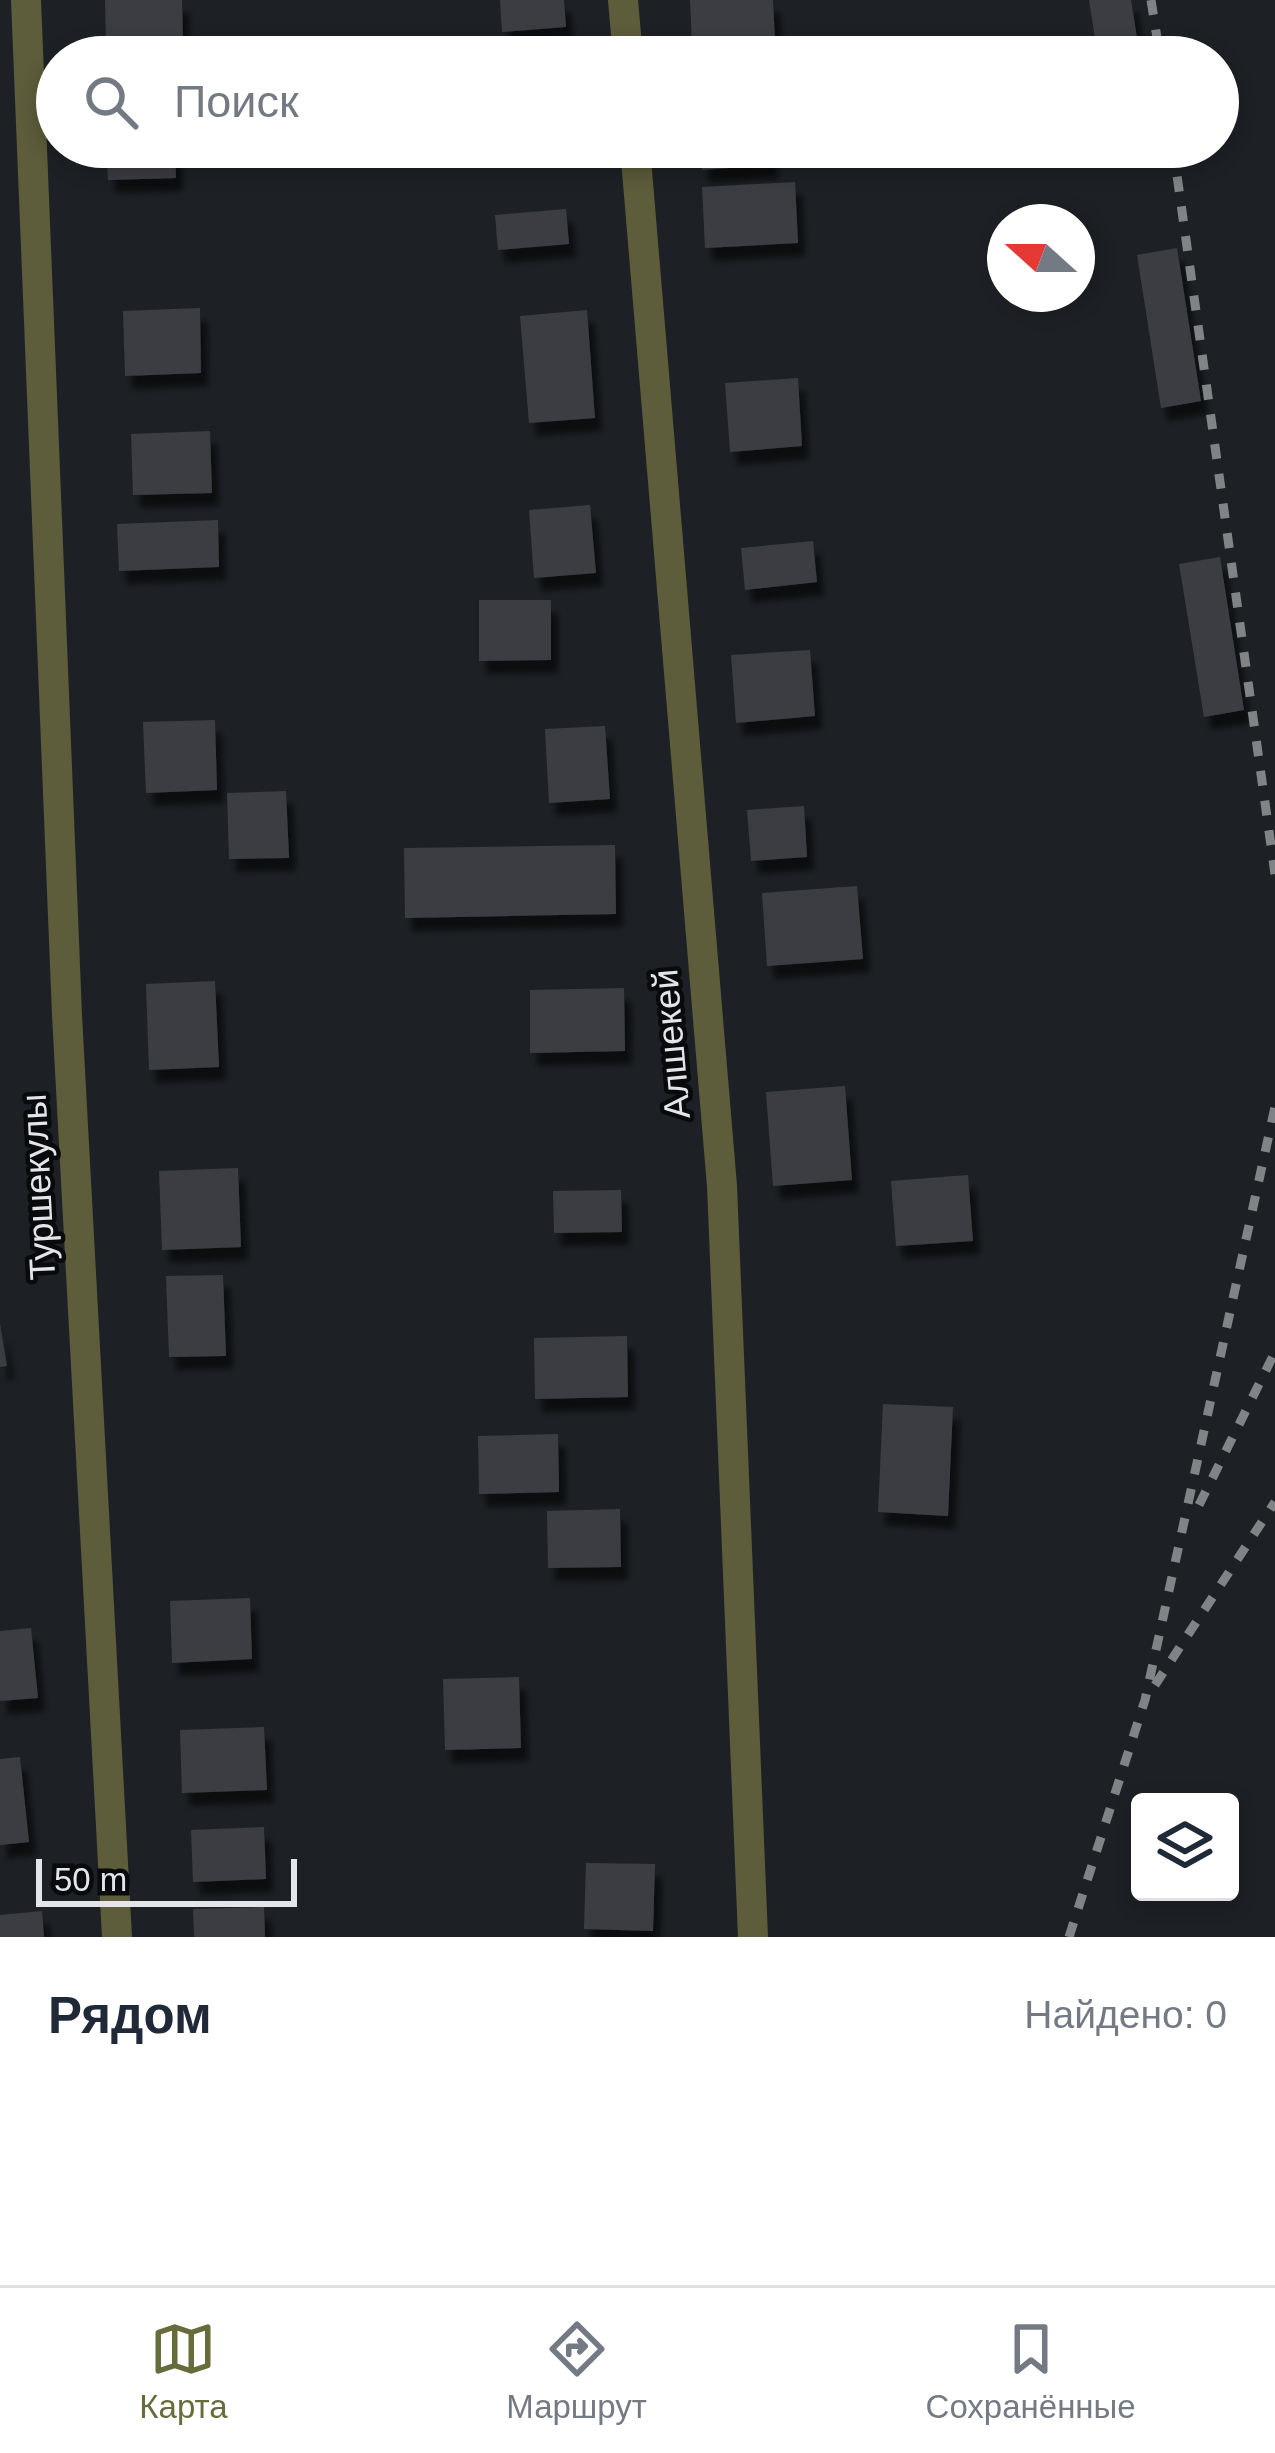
<!DOCTYPE html>
<html lang="ru">
<meta charset="utf-8">
<style>
body{margin:0;font-family:Arial,sans-serif;background:#f2f2f3;color:#1f2937}
.controls{position:absolute;right:36px;bottom:36px;display:grid;overflow:hidden;border-radius:12px;box-shadow:0 6px 18px #0003}
.controls button{width:108px;height:108px;display:grid;place-items:center;padding:0;border:0;border-bottom:3px solid #e0e1e3;background:#fff;color:#1f2937;font:60px sans-serif}
.compass{position:absolute;left:987px;top:204px;width:108px;height:108px;border-radius:50%;background:#fff;box-shadow:0 6px 18px #0003;rotate:291deg}
.scale{position:absolute;left:36px;bottom:30px;width:261px;box-sizing:border-box;padding-left:12px;border:6px solid #e3e5e8;border-top:0;font-size:33px;line-height:42px;white-space:nowrap;color:#e3e5e8;-webkit-text-stroke:9px #080a0c;paint-order:stroke}
.list{margin:0;padding:0;list-style:none}
h2{display:flex;justify-content:space-between;align-items:center;height:156px;margin:0;padding:0 48px;font-size:51px}
h2 small{font-size:39px;font-weight:400;color:#747a83}
.icon{flex:none;width:66px;height:66px;fill:none;stroke:currentColor;stroke-width:2;stroke-linecap:round;stroke-linejoin:round}
.map{position:relative;flex:none;width:1275px;height:1937px;overflow:hidden}
.search{position:absolute;background:#fff;box-shadow:0 6px 18px #0003;left:36px;right:36px;top:36px;height:132px;display:flex;align-items:center;gap:30px;box-sizing:border-box;padding:0 42px;border-radius:66px;color:#747a83;font-size:45px}
.sheet{height:348px;background:#fff}
nav{display:flex;justify-content:space-around;align-items:center;box-sizing:border-box;height:168px;border-top:3px solid #e0e1e3;background:#fff;font-size:33px;color:#747a83}
nav a{display:grid;justify-items:center;gap:6px}
nav .on{color:#686c3b}
.map>svg:first-child{display:block}
.building{fill:#3a3e43;filter:url(#shadow)}
.lines{fill:none;stroke-linecap:round;stroke-linejoin:round}
.street{stroke:#5d5c3b;stroke-width:30}
.rail{stroke:#818487;stroke-width:9;stroke-dasharray:15 15;stroke-linecap:butt}
.labels{text-anchor:middle;dominant-baseline:central;stroke-width:9;stroke-linejoin:round;paint-order:stroke}
.street-label{font-size:36px;fill:#e3e5e8;stroke:#080a0c}
</style>
<div class="map">
<svg width="1275" height="1937" viewBox="0 0 1275 1937">
<defs>
<filter id="shadow"><feDropShadow dx="7" dy="13" stdDeviation="3" flood-color="#0009"/></filter>
</defs>
<rect width="100%" height="100%" fill="#1d2125"/>
<g class="building">
<path d="M 105,0 L 182,0 L 183,42 L 106,45 Z"/>
<path d="M 500,0 L 564,0 L 566,27 L 502,32 Z"/>
<path d="M 690,0 L 773,0 L 775,40 L 692,45 Z"/>
<path d="M 1089,0 L 1131,0 L 1140,57 L 1098,57 Z"/>
<path d="M 106,147 L 175,147 L 176,178 L 108,180 Z"/>
<path d="M 700,147 L 771,147 L 772,165 L 702,170 Z"/>
<path d="M 795,182 L 798,243 L 705,248 L 702,187 Z"/>
<path d="M 566,209 L 569,244 L 498,250 L 495,215 Z"/>
<path d="M 1177,248 L 1201,401 L 1161,408 L 1137,255 Z"/>
<path d="M 200,308 L 201,373 L 125,376 L 123,311 Z"/>
<path d="M 587,310 L 595,418 L 529,423 L 520,316 Z"/>
<path d="M 798,378 L 802,446 L 730,452 L 725,383 Z"/>
<path d="M 210,431 L 212,493 L 133,495 L 131,434 Z"/>
<path d="M 590,505 L 596,573 L 534,578 L 529,510 Z"/>
<path d="M 218,520 L 219,567 L 119,571 L 117,524 Z"/>
<path d="M 813,541 L 817,582 L 745,590 L 741,548 Z"/>
<path d="M 1220,557 L 1244,710 L 1204,717 L 1179,564 Z"/>
<path d="M 479,600 L 551,600 L 551,660 L 479,661 Z"/>
<path d="M 810,650 L 815,716 L 736,723 L 731,655 Z"/>
<path d="M 215,720 L 217,790 L 146,793 L 143,722 Z"/>
<path d="M 605,726 L 610,799 L 549,803 L 545,729 Z"/>
<path d="M 286,791 L 289,858 L 229,859 L 227,793 Z"/>
<path d="M 804,806 L 807,857 L 751,861 L 747,810 Z"/>
<path d="M 615,845 L 616,914 L 405,918 L 404,848 Z"/>
<path d="M 857,886 L 863,959 L 767,966 L 762,893 Z"/>
<path d="M 215,981 L 219,1067 L 149,1070 L 146,984 Z"/>
<path d="M 624,988 L 625,1051 L 530,1053 L 530,990 Z"/>
<path d="M 845,1086 L 852,1180 L 773,1186 L 766,1092 Z"/>
<path d="M 238,1168 L 241,1247 L 162,1250 L 159,1171 Z"/>
<path d="M 968,1175 L 973,1241 L 896,1246 L 891,1181 Z"/>
<path d="M 621,1190 L 622,1232 L 554,1233 L 553,1191 Z"/>
<path d="M 223,1275 L 226,1356 L 169,1357 L 166,1276 Z"/>
<path d="M 0,1324 L 7,1366 L 0,1367 Z"/>
<path d="M 627,1336 L 628,1397 L 535,1399 L 534,1338 Z"/>
<path d="M 883,1404 L 953,1407 L 948,1516 L 878,1512 Z"/>
<path d="M 558,1434 L 559,1492 L 479,1494 L 478,1436 Z"/>
<path d="M 620,1509 L 621,1567 L 548,1568 L 547,1511 Z"/>
<path d="M 250,1598 L 252,1659 L 172,1663 L 170,1601 Z"/>
<path d="M 31,1628 L 38,1698 L 0,1701 L 0,1631 Z"/>
<path d="M 519,1677 L 521,1748 L 445,1750 L 443,1679 Z"/>
<path d="M 264,1727 L 267,1790 L 182,1793 L 180,1730 Z"/>
<path d="M 20,1757 L 29,1842 L 0,1845 L 0,1759 Z"/>
<path d="M 264,1827 L 266,1879 L 193,1882 L 191,1830 Z"/>
<path d="M 586,1863 L 655,1864 L 653,1931 L 584,1929 Z"/>
<path d="M 264,1907 L 265,1937 L 194,1937 L 193,1909 Z"/>
<path d="M 42,1911 L 44,1937 L 0,1937 L 0,1915 Z"/>
</g>
<g class="lines">
<g class="street">
<path d="M 26,0 L 67,1015 L 117,1937"/>
<path d="M 623,0 L 628,57"/>
<path d="M 635,147 L 722,1186 L 753,1937"/>
</g>
<g class="rail">
<path d="M 1151,0 L 1160,57"/>
<path d="M 1173,147 L 1275,874"/>
<path d="M 1199,1505 L 1275,1352"/>
<path d="M 1155,1685 L 1275,1502"/>
<path d="M 1069,1937 L 1145,1700 L 1275,1107"/>
</g>
</g>
<g class="labels">
<g class="street-label">
<text transform="translate(671 1044) rotate(-95)">Алшекей</text>
<text transform="translate(38 1187) rotate(-93)">Туршекулы</text>
</g>
</g>
</svg>
<div class="controls">
<button><svg class="icon" aria-label="layers" viewBox="0 0 24 24"><path d="M12 4l9 5-9 5-9-5zM3 14l9 5 9-5"/></svg></button>
</div>
<svg class="compass" viewBox="-18 -18 36 36"><path d="M0-13l5 13h-10z" fill="#e53935"/><path d="M0 13l5-13h-10z" fill="#747a83"/></svg>
<div class="scale">50 m</div>
<div class="search"><svg class="icon" aria-label="search" viewBox="0 0 24 24"><circle cx="10" cy="10" r="6"/><path d="M15 15l6 6"/></svg>Поиск</div>
</div>
<section class="sheet">
<h2>Рядом<small>Найдено: 0</small></h2>
<ul class="list">
</ul>
</section>
<nav>
<a class="on"><svg class="icon" aria-label="map" viewBox="0 0 24 24"><path d="M3 6l6-2 6 2 6-2v14l-6 2-6-2-6 2zM9 4v14M15 6v14"/></svg>Карта</a>
<a><svg class="icon" aria-label="directions" viewBox="0 0 24 24"><path d="M12 3l9 9-9 9-9-9zM9 14v-3h6M13 9l2 2-2 2"/></svg>Маршрут</a>
<a><svg class="icon" aria-label="saved" viewBox="0 0 24 24"><path d="M7 4h10v16l-5-4-5 4z"/></svg>Сохранённые</a>
</nav>
